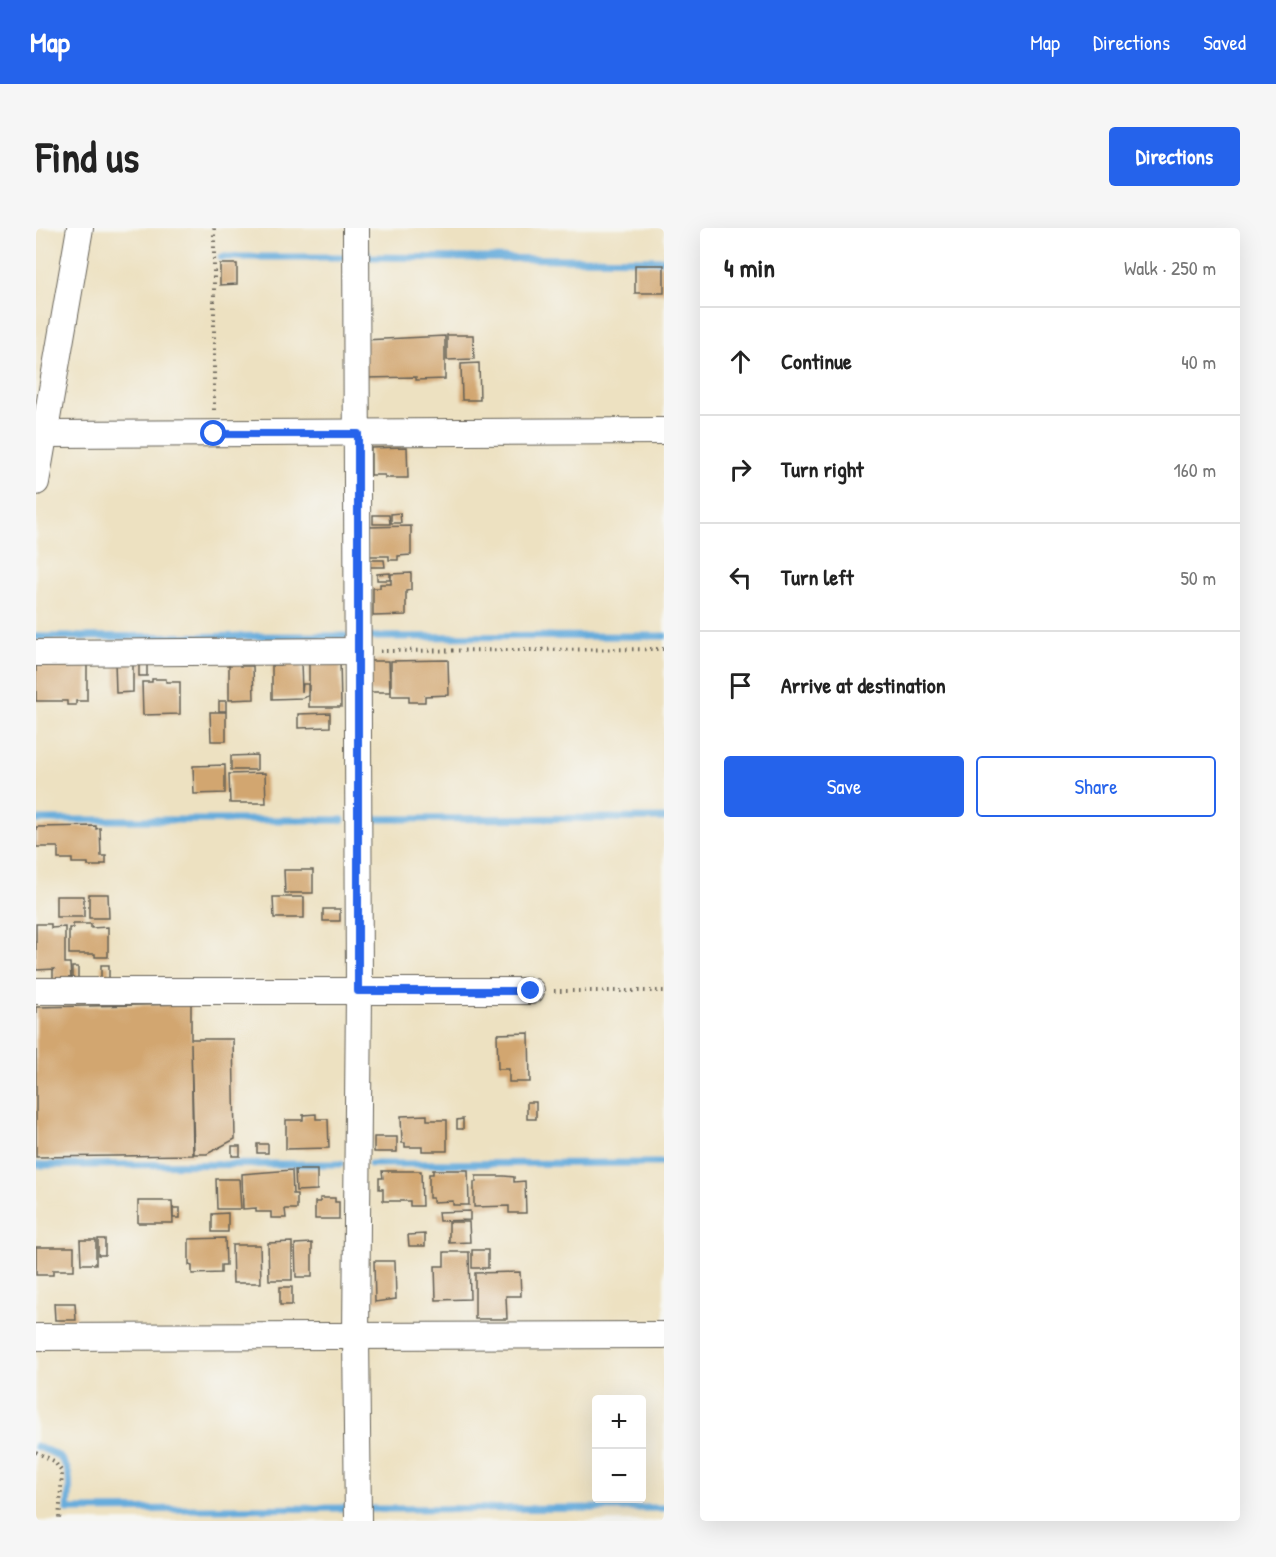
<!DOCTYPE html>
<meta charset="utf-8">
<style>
body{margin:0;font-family:"Patrick Hand",sans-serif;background:#f6f6f6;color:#222}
.controls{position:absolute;right:18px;bottom:18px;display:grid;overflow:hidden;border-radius:6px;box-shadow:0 6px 24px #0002}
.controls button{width:54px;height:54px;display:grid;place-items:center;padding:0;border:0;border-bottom:2px solid #e0e0e0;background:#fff;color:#222;font:30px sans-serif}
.stop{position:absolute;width:18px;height:18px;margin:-14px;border:4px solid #2563eb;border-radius:50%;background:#fff}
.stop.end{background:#2563eb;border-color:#fff;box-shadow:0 2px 6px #0008}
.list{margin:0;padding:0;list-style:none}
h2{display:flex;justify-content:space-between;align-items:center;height:78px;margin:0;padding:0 24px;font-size:26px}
h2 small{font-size:20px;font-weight:400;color:#767676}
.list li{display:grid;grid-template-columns:39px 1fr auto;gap:18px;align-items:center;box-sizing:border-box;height:108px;padding:0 24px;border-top:2px solid #e0e0e0}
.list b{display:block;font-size:22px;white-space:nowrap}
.list em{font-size:20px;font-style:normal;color:#767676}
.actions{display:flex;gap:12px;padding:18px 24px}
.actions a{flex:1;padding:14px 0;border:2px solid #2563eb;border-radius:6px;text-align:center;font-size:21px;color:#2563eb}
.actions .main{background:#2563eb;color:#fff}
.icon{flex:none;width:33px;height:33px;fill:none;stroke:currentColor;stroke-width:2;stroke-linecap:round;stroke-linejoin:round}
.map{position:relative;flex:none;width:628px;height:1293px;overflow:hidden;border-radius:6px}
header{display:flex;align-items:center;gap:36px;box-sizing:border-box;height:84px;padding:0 30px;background:#2563eb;color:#fff}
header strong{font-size:28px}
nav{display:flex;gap:33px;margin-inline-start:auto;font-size:21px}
.intro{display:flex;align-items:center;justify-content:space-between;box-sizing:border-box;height:144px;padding:0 36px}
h1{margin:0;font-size:42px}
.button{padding:15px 27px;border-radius:6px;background:#2563eb;color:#fff;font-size:21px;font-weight:700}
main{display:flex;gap:36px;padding:0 36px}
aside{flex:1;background:#fff;border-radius:6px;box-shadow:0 6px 24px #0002}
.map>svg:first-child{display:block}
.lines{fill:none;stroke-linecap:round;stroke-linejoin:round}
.stream{stroke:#66acdc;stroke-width:7}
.building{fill:#d2a670}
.minor-casing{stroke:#656156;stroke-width:28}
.path{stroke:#656156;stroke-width:4;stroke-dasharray:1.5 4.5;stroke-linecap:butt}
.minor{stroke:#fff;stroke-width:26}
.route{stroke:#2563eb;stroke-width:8}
</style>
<header>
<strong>Map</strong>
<nav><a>Map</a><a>Directions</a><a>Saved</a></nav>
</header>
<div class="intro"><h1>Find us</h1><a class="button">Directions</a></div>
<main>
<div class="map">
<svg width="628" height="1293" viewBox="0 0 628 1293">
<rect width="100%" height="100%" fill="#f6f6f2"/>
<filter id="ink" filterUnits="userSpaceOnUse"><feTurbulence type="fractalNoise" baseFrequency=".0167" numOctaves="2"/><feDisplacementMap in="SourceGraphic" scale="12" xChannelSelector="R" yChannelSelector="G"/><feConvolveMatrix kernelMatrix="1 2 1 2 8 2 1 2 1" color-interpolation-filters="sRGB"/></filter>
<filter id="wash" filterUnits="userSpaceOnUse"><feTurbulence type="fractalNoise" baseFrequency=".008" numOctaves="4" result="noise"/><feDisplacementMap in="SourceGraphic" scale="24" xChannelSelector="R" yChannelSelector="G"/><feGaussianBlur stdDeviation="1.35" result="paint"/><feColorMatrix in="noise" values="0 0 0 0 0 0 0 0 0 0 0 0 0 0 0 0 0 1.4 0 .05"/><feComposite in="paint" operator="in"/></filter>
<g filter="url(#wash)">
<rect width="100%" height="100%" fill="#ede1c1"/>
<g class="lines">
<g class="stream">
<path d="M 331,24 L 331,29 L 628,32"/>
<path d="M 185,29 L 306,29"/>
<path d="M 0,409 L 309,408"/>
<path d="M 331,409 L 628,408"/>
<path d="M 336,591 L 628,590"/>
<path d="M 0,592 L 306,592"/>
<path d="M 335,936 L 628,935"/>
<path d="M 0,937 L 305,936"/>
<path d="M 0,1218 C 7,1221 16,1224 22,1228 C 38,1241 33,1264 32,1282 L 310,1280"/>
<path d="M 331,1281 L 628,1280"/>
</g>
</g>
<g id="blocks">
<g class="building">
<path d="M 184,36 L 201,36 L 201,56 L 184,57 Z"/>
<rect x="599" y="37" width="29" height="28"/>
<path d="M 411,107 L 437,107 L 438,131 L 411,132 Z"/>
<path d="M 409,108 L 409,151 L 380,152 L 380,149 L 329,150 L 328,112 Z"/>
<path d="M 443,135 L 444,172 L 426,172 L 425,136 Z"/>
<path d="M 371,219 L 372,250 L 349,250 L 349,247 L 335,247 L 335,220 Z"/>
<path d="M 364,285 L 365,295 L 355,295 L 355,286 Z"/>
<path d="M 337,287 L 353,287 L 354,296 L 337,296 Z"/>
<path d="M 375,298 L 375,327 L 362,328 L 362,332 L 353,332 L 353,328 L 333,328 L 332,299 Z"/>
<path d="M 334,332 L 348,332 L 349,339 L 334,339 Z"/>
<path d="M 354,345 L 354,352 L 341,352 L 341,346 Z"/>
<path d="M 375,345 L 375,362 L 370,363 L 370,387 L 337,388 L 337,360 L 344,360 L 344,356 L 355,356 L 355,346 Z"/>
<path d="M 304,431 L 305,479 L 273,479 L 273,432 Z"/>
<path d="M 412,432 L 413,467 L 389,468 L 389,474 L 373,474 L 373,468 L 355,468 L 355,433 Z"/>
<path d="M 79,433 L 97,433 L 97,464 L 80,465 Z"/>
<rect x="103" y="433" width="8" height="15"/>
<path d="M 193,433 L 204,433 L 204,438 L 217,438 L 218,471 L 193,472 Z"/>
<path d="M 334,433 L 353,433 L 354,464 L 334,464 Z"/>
<path d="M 244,434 L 265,434 L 266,464 L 267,456 L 272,456 L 272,468 L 266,470 L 236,471 L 236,437 L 244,437 Z"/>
<path d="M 51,436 L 51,473 L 40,473 L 40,477 L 31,477 L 31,473 L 0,473 L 0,437 Z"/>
<path d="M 116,451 L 130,451 L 130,454 L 144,454 L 144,486 L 107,487 L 106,454 L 116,454 Z"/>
<rect x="183" y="473" width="7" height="10"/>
<path d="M 174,484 L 190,484 L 190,513 L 175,513 Z"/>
<path d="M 294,485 L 294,499 L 262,500 L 262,486 Z"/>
<path d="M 221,527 L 221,542 L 195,542 L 195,528 Z"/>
<path d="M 189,537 L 189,565 L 158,566 L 157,538 Z"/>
<path d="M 229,545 L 230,575 L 194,575 L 193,546 Z"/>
<path d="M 60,598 L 60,601 L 64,600 L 65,628 L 70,628 L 70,636 L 65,636 L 65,638 L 52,638 L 52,635 L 36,635 L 36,631 L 22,631 L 22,619 L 0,619 L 0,599 Z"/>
<path d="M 248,642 L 277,642 L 277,665 L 249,665 Z"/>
<path d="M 53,666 L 72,666 L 73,690 L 53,690 Z"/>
<rect x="20" y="668" width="28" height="21"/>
<path d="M 237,669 L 268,669 L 268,690 L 238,690 Z"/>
<rect x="287" y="681" width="17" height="12"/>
<path d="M 0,696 L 15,696 L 15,700 L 29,699 L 29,735 L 34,735 L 35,752 L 17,753 L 17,742 L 19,741 L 0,742 Z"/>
<path d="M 37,696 L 55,696 L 55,700 L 72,699 L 72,729 L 59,729 L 59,726 L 33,726 L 33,700 L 37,700 Z"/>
<rect x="65" y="737" width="8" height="14"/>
<rect x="36" y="739" width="6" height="11"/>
<path d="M 155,776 L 155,811 L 197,811 L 199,911 L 171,926 L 158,926 L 155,815 L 157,927 L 0,929 L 0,779 Z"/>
<path d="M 493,805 L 494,854 L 473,854 L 473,841 L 462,841 L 461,806 Z"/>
<rect x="491" y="874" width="9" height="17"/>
<path d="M 280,886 L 280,891 L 292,891 L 293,920 L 250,921 L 250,892 L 267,892 L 267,887 Z"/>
<path d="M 391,887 L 391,892 L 411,892 L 411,923 L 386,923 L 386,919 L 369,919 L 369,915 L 366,915 L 365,888 Z"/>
<path d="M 427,891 L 427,901 L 421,901 L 421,892 Z"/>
<rect x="338" y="909" width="23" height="15"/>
<rect x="221" y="916" width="11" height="9"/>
<rect x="196" y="918" width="8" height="10"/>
<path d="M 256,942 L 257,966 L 261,966 L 261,981 L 249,981 L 250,990 L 235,990 L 235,984 L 220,984 L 220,980 L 207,981 L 206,946 Z"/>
<path d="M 259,942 L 281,942 L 281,962 L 260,963 Z"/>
<path d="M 397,942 L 432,942 L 433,977 L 417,977 L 417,973 L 397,974 L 397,970 L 393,970 L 393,946 L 397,946 Z"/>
<path d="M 346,943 L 385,943 L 386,978 L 374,978 L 374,973 L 347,973 L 347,961 L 343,961 L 343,950 L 347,950 Z"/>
<path d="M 440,948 L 468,948 L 478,949 L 478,954 L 489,953 L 490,985 L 473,985 L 473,978 L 438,979 L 438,954 L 440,954 Z"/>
<path d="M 180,951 L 203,951 L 205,981 L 181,981 Z"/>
<path d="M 284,970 L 299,970 L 299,974 L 303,974 L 303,991 L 279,991 L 279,974 L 284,974 Z"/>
<path d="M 102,973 L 136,973 L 137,995 L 102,995 Z"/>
<rect x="137" y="980" width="7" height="10"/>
<path d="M 434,983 L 434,992 L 403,993 L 402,984 Z"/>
<path d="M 192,985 L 192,1004 L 176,1004 L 176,986 Z"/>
<path d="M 413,994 L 433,994 L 434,1014 L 413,1015 Z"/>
<path d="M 389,1006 L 389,1018 L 373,1018 L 372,1007 Z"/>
<path d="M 189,1010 L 190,1037 L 185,1037 L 185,1045 L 156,1046 L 156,1038 L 153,1037 L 153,1011 Z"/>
<rect x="62" y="1011" width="7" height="16"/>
<path d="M 44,1012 L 60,1012 L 60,1036 L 45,1036 Z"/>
<path d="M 256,1014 L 256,1052 L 233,1052 L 232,1015 Z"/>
<path d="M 276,1015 L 276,1049 L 260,1049 L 259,1016 Z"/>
<path d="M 196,1017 L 224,1017 L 225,1055 L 197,1055 Z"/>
<path d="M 0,1019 L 38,1019 L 38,1042 L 17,1042 L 17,1047 L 0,1047 Z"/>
<rect x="436" y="1022" width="16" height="18"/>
<path d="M 408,1024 L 433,1024 L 434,1071 L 400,1072 L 399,1038 L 408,1038 Z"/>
<path d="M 338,1033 L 359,1033 L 360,1071 L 339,1074 Z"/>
<path d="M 484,1044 L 485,1068 L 470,1068 L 471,1091 L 439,1091 L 439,1045 Z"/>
<rect x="244" y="1059" width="12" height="18"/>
<path d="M 18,1075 L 39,1075 L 40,1092 L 19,1092 Z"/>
</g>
</g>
</g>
<g filter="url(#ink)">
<use href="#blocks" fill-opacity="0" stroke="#656156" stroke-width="1.5"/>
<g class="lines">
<defs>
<g id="minor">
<path d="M 320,0 L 323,763 L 320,1108 L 322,1293"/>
<path d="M 9,206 L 628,203"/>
<path d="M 0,254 L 44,0"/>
<path d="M 0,425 L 322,423"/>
<path d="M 0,763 L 495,763"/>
<path d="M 0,1109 L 628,1107"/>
</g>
</defs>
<use href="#minor" class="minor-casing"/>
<g class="path">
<path d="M 178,182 L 178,0"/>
<path d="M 344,423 L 628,421"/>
<path d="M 518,763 L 628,763"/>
<path d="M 0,1224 L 18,1233 L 26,1244 L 23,1293"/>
</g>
<use href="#minor" class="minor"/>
</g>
</g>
<g class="lines" filter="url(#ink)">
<path class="route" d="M 178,206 L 322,206 L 322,763 L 495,763"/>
</g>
</svg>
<div class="controls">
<button>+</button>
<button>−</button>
</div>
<div class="stop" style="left:178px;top:206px"></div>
<div class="stop end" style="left:495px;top:763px"></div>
</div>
<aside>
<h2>4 min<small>Walk · 250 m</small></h2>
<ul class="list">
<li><svg class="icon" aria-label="ahead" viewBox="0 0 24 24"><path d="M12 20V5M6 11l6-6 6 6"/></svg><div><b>Continue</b></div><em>40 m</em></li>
<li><svg class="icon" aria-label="right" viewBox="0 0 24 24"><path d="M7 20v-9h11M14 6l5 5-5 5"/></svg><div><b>Turn right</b></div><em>160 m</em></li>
<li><svg class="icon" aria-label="left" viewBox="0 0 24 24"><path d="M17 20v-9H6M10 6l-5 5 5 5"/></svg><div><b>Turn left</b></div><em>50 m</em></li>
<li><svg class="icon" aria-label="arrive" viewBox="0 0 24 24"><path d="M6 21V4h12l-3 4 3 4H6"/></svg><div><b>Arrive at destination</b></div></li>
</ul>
<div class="actions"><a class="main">Save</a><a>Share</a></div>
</aside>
</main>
